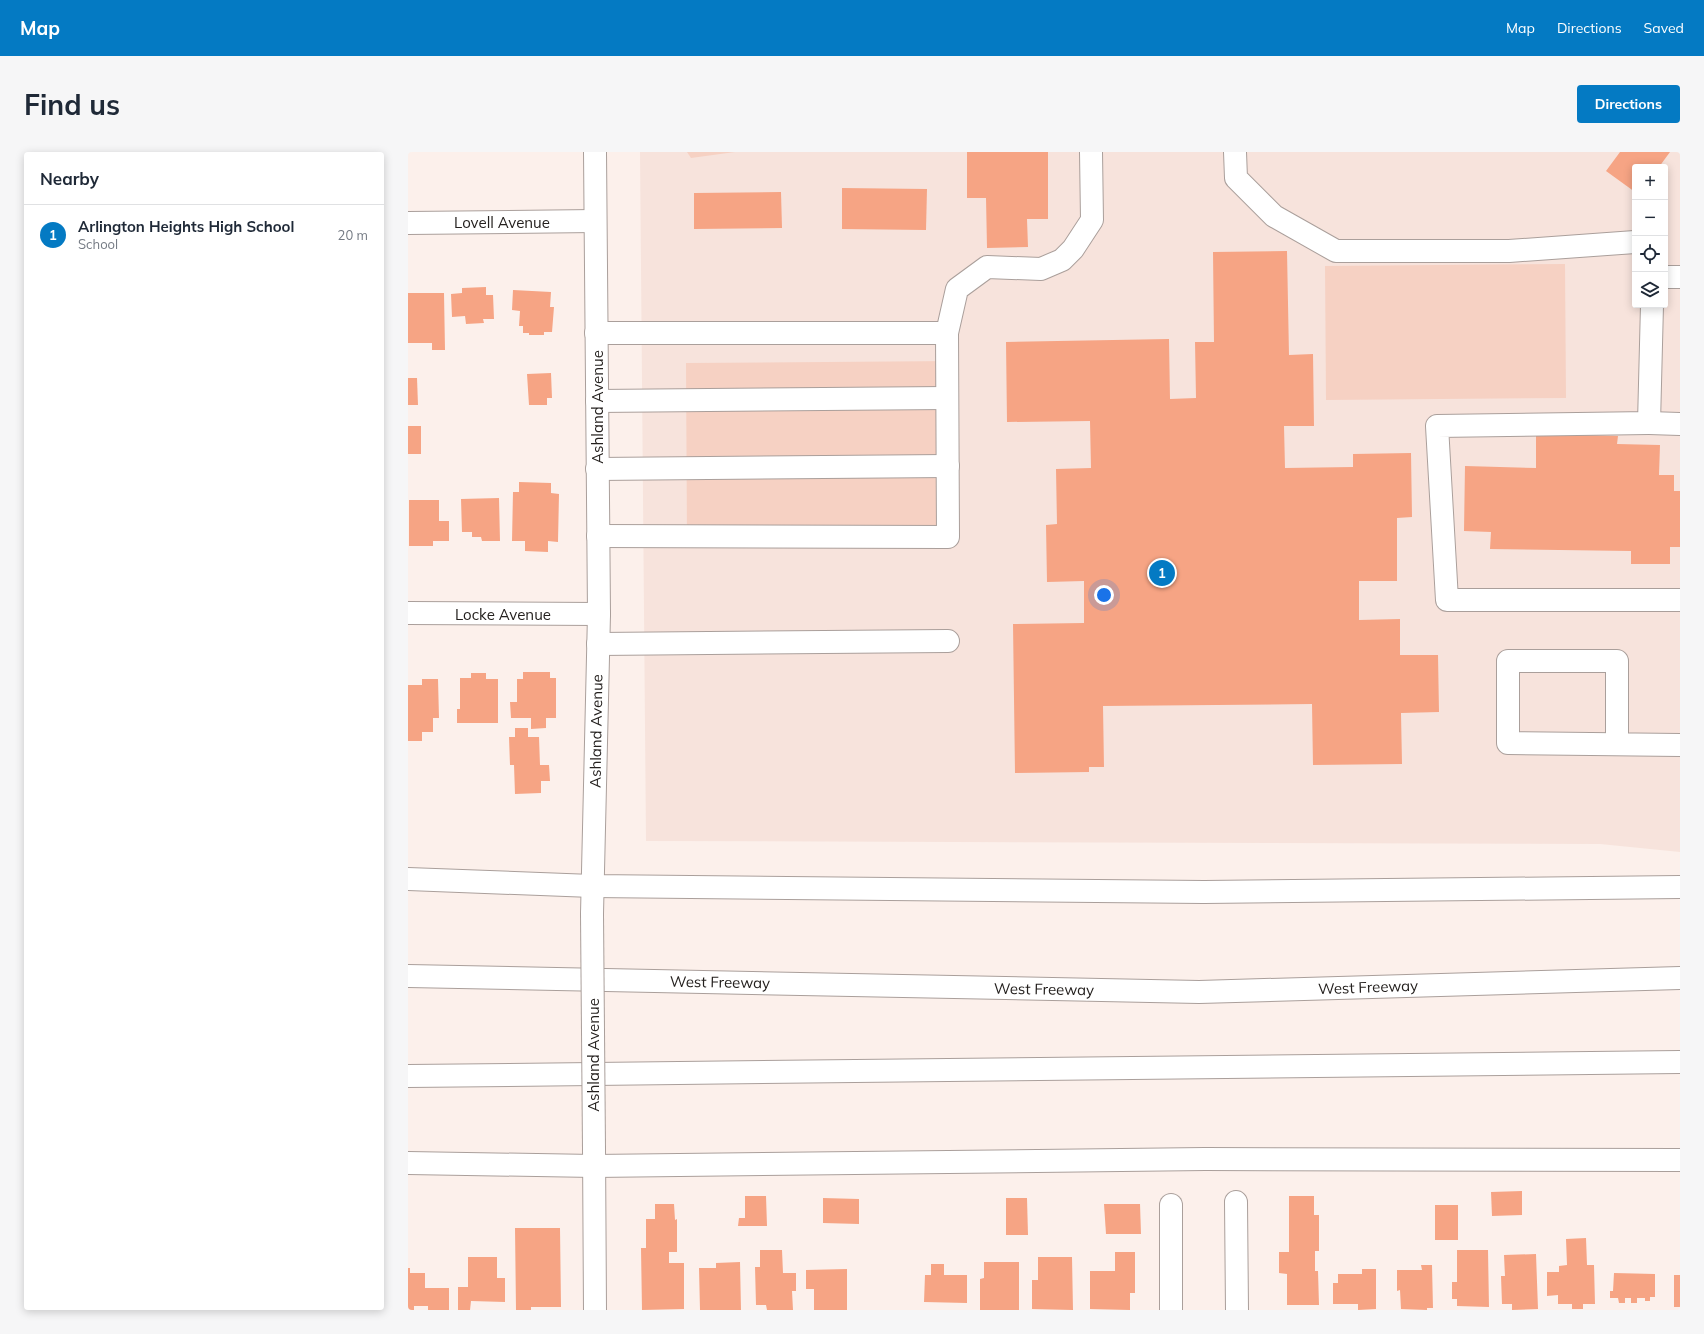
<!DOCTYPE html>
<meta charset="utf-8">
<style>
body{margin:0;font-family:Mulish,sans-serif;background:#f6f6f7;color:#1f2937}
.controls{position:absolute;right:12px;top:12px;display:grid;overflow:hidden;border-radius:4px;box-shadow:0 2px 10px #0003}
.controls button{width:36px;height:36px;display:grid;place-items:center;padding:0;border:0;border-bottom:1px solid #e0e1e3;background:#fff;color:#1f2937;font:20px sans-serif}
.you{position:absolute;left:696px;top:443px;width:14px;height:14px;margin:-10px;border:3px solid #fff;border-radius:50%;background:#1a73e8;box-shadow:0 0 0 6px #1a73e833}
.badge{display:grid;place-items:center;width:26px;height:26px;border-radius:50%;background:#047ac3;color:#fff;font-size:13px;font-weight:700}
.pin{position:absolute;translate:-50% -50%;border:2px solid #fff;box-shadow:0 1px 4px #0006}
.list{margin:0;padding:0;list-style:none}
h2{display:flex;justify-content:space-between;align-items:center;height:52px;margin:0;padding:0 16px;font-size:17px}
h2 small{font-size:13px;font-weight:400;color:#747a83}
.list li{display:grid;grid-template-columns:26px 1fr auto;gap:12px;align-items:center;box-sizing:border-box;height:60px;padding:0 16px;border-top:1px solid #e0e1e3}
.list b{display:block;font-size:15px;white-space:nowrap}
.list p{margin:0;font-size:13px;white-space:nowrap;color:#747a83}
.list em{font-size:13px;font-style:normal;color:#747a83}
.icon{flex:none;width:22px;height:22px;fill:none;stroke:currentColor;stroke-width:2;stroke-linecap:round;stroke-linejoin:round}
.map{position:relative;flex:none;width:1272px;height:1158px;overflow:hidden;border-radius:4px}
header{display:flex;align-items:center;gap:24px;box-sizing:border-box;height:56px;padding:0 20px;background:#047ac3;color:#fff}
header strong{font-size:19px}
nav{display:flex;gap:22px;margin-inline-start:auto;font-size:14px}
.intro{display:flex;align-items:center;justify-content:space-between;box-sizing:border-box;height:96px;padding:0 24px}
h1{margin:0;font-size:28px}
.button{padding:10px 18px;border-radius:4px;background:#047ac3;color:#fff;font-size:14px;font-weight:700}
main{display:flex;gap:24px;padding:0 24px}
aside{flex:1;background:#fff;border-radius:4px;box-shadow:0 2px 10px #0003}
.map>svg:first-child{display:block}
.built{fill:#f7e3dc;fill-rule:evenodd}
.green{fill:#f6d1c3}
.building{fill:#f6a484}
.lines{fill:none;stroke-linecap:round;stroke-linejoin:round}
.minor-casing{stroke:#aa9f9b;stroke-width:24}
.major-casing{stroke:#aa9f9b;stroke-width:24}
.highway-casing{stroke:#aa9f9b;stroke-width:24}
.minor{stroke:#fff;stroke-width:22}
.major{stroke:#fff;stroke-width:22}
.highway{stroke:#fff;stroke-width:22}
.minor-bridge-casing{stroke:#aa9f9b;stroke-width:24;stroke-linecap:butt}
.minor-bridge{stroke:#fff;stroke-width:22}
.labels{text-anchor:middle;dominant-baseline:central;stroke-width:3;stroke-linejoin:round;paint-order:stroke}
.street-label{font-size:15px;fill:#24201e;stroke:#fff}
</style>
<header>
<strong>Map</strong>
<nav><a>Map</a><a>Directions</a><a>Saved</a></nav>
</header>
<div class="intro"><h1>Find us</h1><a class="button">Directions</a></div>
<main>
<aside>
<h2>Nearby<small></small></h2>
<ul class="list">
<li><span class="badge">1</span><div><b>Arlington Heights High School</b><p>School</p></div><em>20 m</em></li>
</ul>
</aside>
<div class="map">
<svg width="1272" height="1158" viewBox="0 0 1272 1158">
<rect width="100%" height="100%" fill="#fcf0eb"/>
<path class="built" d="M 232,0 L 1272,0 L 1272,700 L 1192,692 L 238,689 ZM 1227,15 L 1257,15 L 1257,153 L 1227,153 Z"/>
<g class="green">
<path d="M 279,0 L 327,0 L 283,6 Z"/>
<path d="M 1157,112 L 1158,246 L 918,248 L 917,114 Z"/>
<path d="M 548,209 L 549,389 L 279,391 L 278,211 Z"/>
</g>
<g class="building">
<path d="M 559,0 L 640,0 L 640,67 L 619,67 L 620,95 L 579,96 L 578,46 L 559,46 Z"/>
<path d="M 1212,0 L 1262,0 L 1251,15 L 1227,15 L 1227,40 L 1198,19 Z"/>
<path d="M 434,36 L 519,37 L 518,78 L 434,77 Z"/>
<path d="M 373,40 L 374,76 L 286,77 L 286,41 Z"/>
<path d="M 879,99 L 881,203 L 905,202 L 906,274 L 876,274 L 877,316 L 945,315 L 945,302 L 1003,301 L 1004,365 L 989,366 L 989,429 L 951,429 L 951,468 L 992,467 L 992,503 L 1030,503 L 1031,560 L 993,561 L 994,612 L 905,613 L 904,552 L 695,554 L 696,615 L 681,615 L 681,620 L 607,621 L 605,472 L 676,471 L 676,429 L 639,430 L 638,373 L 649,372 L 648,317 L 683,316 L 682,269 L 599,270 L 598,190 L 761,187 L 762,247 L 788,246 L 787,190 L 806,190 L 805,100 Z"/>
<path d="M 78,135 L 78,143 L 85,143 L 86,167 L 75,167 L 76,171 L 58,172 L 57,164 L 44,165 L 43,142 L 54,141 L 54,136 Z"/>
<path d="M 105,138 L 143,140 L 142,155 L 146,155 L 144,180 L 136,180 L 136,183 L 121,183 L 121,181 L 115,181 L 115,174 L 111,174 L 112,159 L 104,158 Z"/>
<path d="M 0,141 L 36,141 L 37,198 L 24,198 L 24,191 L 0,191 Z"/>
<path d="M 143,221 L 144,246 L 139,246 L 139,253 L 121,253 L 119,222 Z"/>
<path d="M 0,226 L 9,226 L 10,253 L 0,253 Z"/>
<rect x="0" y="274" width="13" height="28"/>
<path d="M 1128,282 L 1210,284 L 1209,292 L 1252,293 L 1251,323 L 1266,323 L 1266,339 L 1272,339 L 1272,395 L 1262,395 L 1262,412 L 1223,412 L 1223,399 L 1082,397 L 1083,380 L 1056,379 L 1057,314 L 1128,316 Z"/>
<path d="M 111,330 L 143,331 L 143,341 L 151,342 L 150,390 L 140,389 L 140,400 L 117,399 L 117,389 L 104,389 L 105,340 L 111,340 Z"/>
<path d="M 91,346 L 92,389 L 74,389 L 73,385 L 64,385 L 64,380 L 54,380 L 53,347 Z"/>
<path d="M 1,348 L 31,348 L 31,369 L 41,369 L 41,389 L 25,389 L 25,394 L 1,394 Z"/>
<path d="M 115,520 L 142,520 L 142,526 L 148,526 L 148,566 L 138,566 L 138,576 L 123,577 L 123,566 L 103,566 L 102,550 L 109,550 L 109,527 L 115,527 Z"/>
<path d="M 63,521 L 78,521 L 78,527 L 90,527 L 90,571 L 49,571 L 49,557 L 52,557 L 52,526 L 63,526 Z"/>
<path d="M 14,527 L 30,527 L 31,566 L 25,566 L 25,580 L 14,580 L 14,589 L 0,589 L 0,533 L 14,533 Z"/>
<path d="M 107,576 L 120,576 L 120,585 L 131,585 L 132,613 L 141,613 L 142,629 L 133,629 L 133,641 L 107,642 L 106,613 L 102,613 L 101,585 L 107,585 Z"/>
<path d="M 1114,1039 L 1114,1063 L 1084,1064 L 1083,1040 Z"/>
<path d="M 337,1044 L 358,1044 L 359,1074 L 330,1074 L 331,1066 L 337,1066 Z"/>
<path d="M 881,1044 L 906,1044 L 906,1063 L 911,1063 L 911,1099 L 907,1099 L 907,1119 L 910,1119 L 911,1153 L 879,1153 L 879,1122 L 871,1121 L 871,1100 L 881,1100 Z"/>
<path d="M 415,1046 L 451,1047 L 451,1072 L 415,1071 Z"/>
<path d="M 598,1046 L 619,1046 L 620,1083 L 598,1083 Z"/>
<path d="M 247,1052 L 266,1052 L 267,1068 L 269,1067 L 269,1100 L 261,1100 L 261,1111 L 276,1111 L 276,1157 L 234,1158 L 233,1096 L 238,1096 L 238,1067 L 247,1067 Z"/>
<path d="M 696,1052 L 732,1052 L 733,1082 L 698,1082 Z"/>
<rect x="1027" y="1053" width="23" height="35"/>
<path d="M 107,1076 L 152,1076 L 153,1155 L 123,1155 L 123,1158 L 108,1158 Z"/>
<path d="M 1178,1086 L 1179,1113 L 1186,1113 L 1187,1152 L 1175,1152 L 1175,1157 L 1164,1157 L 1164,1152 L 1150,1152 L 1150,1143 L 1139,1144 L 1139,1120 L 1151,1120 L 1151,1114 L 1159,1113 L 1158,1087 Z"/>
<path d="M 352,1098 L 374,1098 L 375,1121 L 388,1121 L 388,1139 L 384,1139 L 385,1158 L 359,1158 L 358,1153 L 348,1153 L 347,1115 L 352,1115 Z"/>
<path d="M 1049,1098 L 1080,1098 L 1081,1155 L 1049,1154 L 1049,1147 L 1044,1147 L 1044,1130 L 1049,1130 Z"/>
<path d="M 707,1100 L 727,1100 L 727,1141 L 722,1141 L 722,1158 L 682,1157 L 682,1119 L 707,1119 Z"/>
<path d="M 1128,1102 L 1130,1157 L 1104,1158 L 1104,1152 L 1094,1152 L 1093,1124 L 1097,1124 L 1096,1103 Z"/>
<path d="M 60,1105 L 89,1105 L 89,1126 L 97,1126 L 97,1150 L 63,1149 L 62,1158 L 50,1158 L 50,1135 L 60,1135 Z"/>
<path d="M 630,1105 L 664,1105 L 665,1158 L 624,1157 L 624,1128 L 630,1128 Z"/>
<path d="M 332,1110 L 333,1158 L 292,1158 L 291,1116 L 308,1116 L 308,1111 Z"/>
<path d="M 576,1110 L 611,1110 L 611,1158 L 572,1158 L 572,1127 L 576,1126 Z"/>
<path d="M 523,1112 L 536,1112 L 536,1123 L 559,1123 L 559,1151 L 516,1150 L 517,1123 L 523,1123 Z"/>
<path d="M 1013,1113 L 1024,1113 L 1025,1156 L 1019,1156 L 1019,1158 L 993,1157 L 992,1138 L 989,1139 L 989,1118 L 1014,1118 Z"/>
<path d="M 0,1116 L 2,1116 L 2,1121 L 17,1121 L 17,1136 L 41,1136 L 41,1158 L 20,1158 L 20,1154 L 6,1154 L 6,1158 L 0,1158 Z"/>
<path d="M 439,1117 L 439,1158 L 406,1158 L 406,1137 L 398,1137 L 398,1118 Z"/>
<path d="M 954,1117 L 968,1117 L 968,1157 L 950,1158 L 950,1152 L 925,1152 L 925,1131 L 930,1131 L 930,1122 L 954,1122 Z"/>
<path d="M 1206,1121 L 1247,1122 L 1247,1145 L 1242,1145 L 1242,1149 L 1237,1149 L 1237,1146 L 1229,1146 L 1229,1151 L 1223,1151 L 1223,1146 L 1217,1146 L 1217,1151 L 1211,1151 L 1210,1146 L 1202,1146 L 1202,1139 L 1205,1139 Z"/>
<rect x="1266" y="1123" width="6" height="32"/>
</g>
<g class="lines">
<defs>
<g id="minor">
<path d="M 827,0 L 828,26 L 866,64 L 928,99 L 1101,99 L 1227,90"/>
<path d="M 0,71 L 187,69"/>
<path d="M 1257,125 L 1272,125"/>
<path d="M 1244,153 L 1241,271 L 1029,274 L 1039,448 L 1272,448"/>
<path d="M 188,181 L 539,181 L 549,137 L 579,115 L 633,117 L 654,108 L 665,97 L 684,68 L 683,0"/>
<path d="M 189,249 L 539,246"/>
<path d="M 1241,271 L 1272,272"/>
<path d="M 189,317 L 540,314"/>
<path d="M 190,384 L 540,385 L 539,181"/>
<path d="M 0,461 L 191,462"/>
<path d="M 190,492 L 540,489"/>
<path d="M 1209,592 L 1209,509 L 1100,509 L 1100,591 L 1272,593"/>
<path d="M 184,762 L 191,462 L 187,0"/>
<path d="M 186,997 L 187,1158"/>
<path d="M 828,1050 L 829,1158"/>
<path d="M 763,1053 L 763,1158"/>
</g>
<g id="major">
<path d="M 0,727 L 184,734 L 796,740 L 1272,735"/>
<path d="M 0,1011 L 186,1014 L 797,1007 L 1272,1008"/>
</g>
<g id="highway">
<path d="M 0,824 L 791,840 L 1272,826"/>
<path d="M 0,924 L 1272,910"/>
</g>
</defs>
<use href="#minor" class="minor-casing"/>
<use href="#major" class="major-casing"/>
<use href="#highway" class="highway-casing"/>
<use href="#minor" class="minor"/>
<use href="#major" class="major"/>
<use href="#highway" class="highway"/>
<defs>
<path id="minor-bridge" d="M 184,762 L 186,997"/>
</defs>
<use href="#minor-bridge" class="minor-bridge-casing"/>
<use href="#minor-bridge" class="minor-bridge"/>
</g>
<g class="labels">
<g class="street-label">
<text x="94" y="70">Lovell Avenue</text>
<text transform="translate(189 255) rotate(-90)">Ashland Avenue</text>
<text x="95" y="462">Locke Avenue</text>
<text transform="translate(188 579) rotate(-89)">Ashland Avenue</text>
<text transform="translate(312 830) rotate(1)">West Freeway</text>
<text transform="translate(960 835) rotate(-2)">West Freeway</text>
<text transform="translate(636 837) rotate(1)">West Freeway</text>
<text transform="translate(185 903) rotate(-90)">Ashland Avenue</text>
</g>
</g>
</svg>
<div class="controls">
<button>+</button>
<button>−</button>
<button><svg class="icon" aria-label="locate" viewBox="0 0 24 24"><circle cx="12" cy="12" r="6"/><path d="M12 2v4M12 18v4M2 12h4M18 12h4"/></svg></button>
<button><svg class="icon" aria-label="layers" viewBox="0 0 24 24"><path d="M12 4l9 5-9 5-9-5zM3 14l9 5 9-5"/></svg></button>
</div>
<div class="you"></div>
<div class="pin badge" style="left:754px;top:421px">1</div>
</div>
</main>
